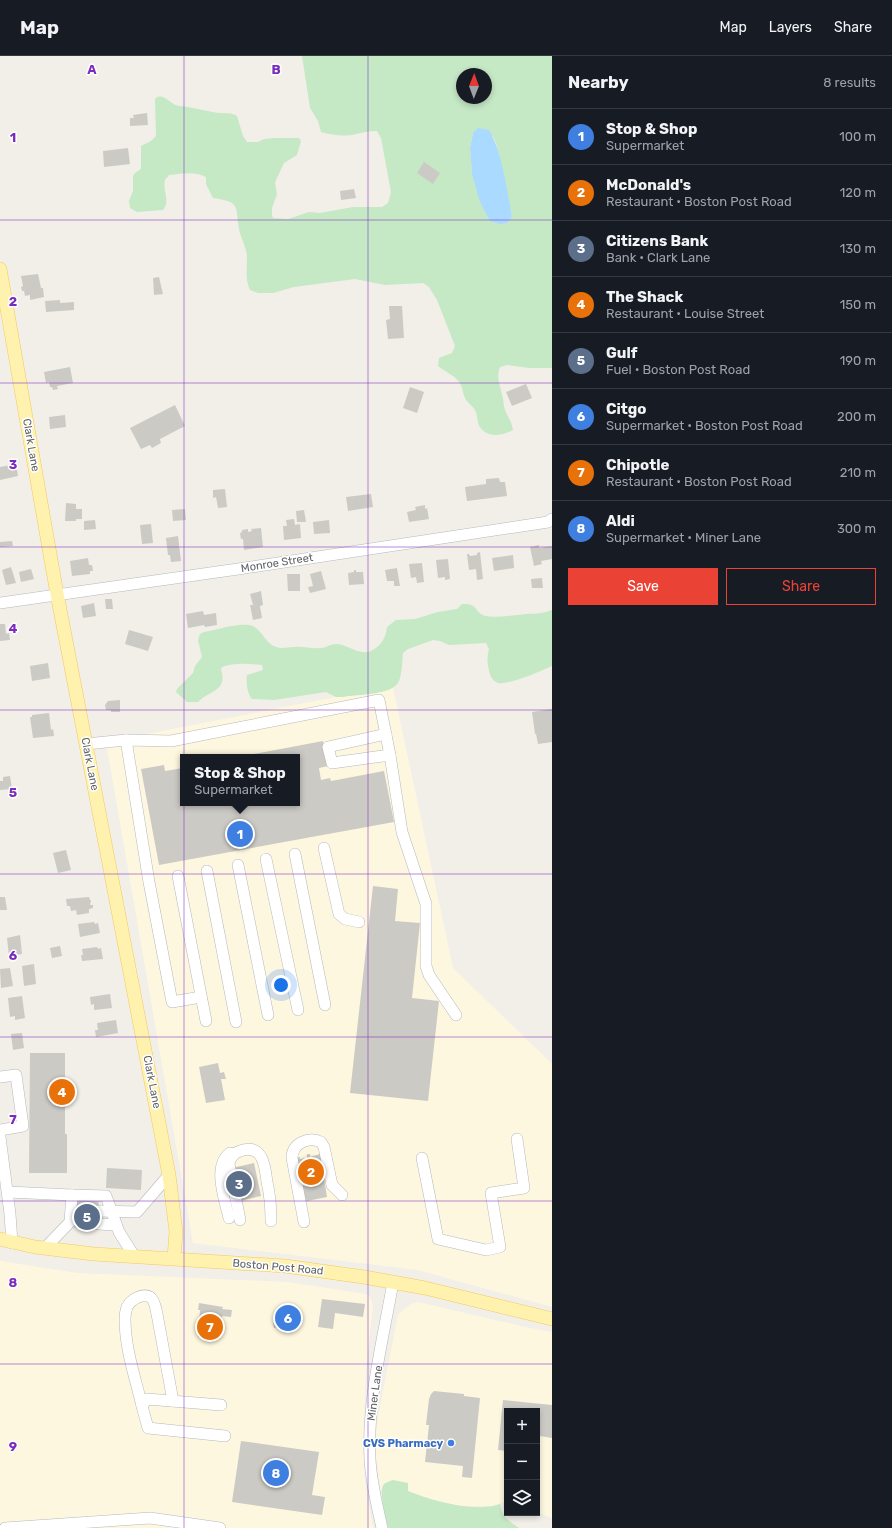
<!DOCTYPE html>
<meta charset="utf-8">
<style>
body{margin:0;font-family:Rubik,sans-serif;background:#242831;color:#f1f3f6}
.controls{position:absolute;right:12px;bottom:12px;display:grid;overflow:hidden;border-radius:0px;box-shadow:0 2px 6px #0003}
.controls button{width:36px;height:36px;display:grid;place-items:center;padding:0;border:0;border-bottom:1px solid #363941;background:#171b24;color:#f1f3f6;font:20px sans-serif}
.compass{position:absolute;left:456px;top:12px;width:36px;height:36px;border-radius:50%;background:#171b24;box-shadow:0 2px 6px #0003;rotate:1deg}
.you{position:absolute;left:281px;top:929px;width:14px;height:14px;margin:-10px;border:3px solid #fff;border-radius:50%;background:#1a73e8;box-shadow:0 0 0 6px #1a73e833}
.badge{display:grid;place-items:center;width:26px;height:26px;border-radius:50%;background:#ea4335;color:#fff;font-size:13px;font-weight:700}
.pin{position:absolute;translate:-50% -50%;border:2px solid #fff;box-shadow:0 1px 4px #0006}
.popup{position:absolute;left:180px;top:698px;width:120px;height:52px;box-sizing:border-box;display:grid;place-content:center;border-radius:0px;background:#171b24;filter:drop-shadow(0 1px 3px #0005);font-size:13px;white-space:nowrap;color:#9ea1a6}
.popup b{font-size:15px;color:#f1f3f6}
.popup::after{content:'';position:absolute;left:50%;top:100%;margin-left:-8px;border:8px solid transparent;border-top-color:#171b24}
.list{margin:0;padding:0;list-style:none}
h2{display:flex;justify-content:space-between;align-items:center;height:52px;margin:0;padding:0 16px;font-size:17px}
h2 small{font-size:13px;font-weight:400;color:#9ea1a6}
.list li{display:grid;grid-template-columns:26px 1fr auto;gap:12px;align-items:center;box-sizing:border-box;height:56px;padding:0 16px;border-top:1px solid #363941}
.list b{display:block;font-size:15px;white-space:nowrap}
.list p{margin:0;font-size:13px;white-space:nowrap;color:#9ea1a6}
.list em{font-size:13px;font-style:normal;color:#9ea1a6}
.actions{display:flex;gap:8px;padding:12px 16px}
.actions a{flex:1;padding:9px 0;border:1px solid #ea4335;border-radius:0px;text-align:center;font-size:14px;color:#ea4335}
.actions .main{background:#ea4335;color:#fff}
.icon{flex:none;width:22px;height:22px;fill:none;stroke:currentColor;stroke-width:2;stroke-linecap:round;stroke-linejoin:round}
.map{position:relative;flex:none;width:552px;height:1472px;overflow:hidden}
header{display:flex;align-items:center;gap:24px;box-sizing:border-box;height:56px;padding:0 20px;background:#171b24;border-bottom:1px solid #363941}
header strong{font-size:19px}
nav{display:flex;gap:22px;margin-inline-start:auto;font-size:14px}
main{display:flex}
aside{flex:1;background:#171b24}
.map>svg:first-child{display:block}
.commercial{fill:#fef7e0;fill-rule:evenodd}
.green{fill:#c5e8c5;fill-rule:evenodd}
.water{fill:#aadaff}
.building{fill:#cccac5}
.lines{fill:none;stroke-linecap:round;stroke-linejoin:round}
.minor-tunnel{stroke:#ccccc8;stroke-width:11;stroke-dasharray:11 5.5;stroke-linecap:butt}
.minor-casing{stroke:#b5b8bc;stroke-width:12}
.major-casing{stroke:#f2c960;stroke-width:14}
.minor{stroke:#fff;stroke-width:11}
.major{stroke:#fff2af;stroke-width:13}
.grid{fill:none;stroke:#7b2cbf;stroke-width:1;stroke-opacity:0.55}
.shop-dot{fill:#3f7fe0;stroke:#fff;stroke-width:1.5}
.labels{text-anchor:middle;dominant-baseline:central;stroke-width:3;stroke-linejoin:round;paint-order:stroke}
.street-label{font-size:11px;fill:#5f6368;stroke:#fff}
.shop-label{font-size:11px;font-weight:bold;fill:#366cbe;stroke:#fff;text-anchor:end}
.grid-label{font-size:13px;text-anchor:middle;font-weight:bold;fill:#7b2cbf;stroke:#fff;stroke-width:3;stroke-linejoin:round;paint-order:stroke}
</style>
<header>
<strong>Map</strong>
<nav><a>Map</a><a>Layers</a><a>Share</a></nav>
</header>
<main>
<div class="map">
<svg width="552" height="1472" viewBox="0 0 552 1472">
<rect width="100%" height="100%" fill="#f1efe8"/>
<g class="commercial">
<path d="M 393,632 L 453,912 L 552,1008 L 552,1251 L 418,1214 L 193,1187 L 106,686 L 336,641 L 361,639 ZM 183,701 L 297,701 L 297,747 L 183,747 Z"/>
<path d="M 0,1205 L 77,1217 L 287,1226 L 366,1238 L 370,1241 L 373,1249 L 366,1316 L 363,1390 L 365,1426 L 373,1472 L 0,1472 Z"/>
<path d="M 418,1246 L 525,1271 L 552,1276 L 552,1462 L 537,1456 L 537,1355 L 507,1355 L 507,1445 L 494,1450 L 460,1450 L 423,1441 L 408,1435 L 408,1427 L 382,1431 L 381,1437 L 375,1395 L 377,1366 L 398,1259 L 404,1253 L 411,1248 Z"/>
</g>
<g class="green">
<path d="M 302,0 L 552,0 L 552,312 L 530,312 L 507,309 L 500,311 C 496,322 500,328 502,339 C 504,344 503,349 505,354 C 508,361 512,366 513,374 C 503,380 487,382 480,371 C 477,367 478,361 476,356 C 474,351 469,348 466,344 C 463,339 463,334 461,329 C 457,320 445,316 438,310 L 439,302 L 452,297 L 455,290 L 437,244 L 429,231 L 423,227 L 385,229 L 355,223 L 294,231 L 273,237 L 258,237 L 250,234 C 245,224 247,212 247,201 C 247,193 242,185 240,177 C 234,153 244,146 213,142 L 206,128 L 206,121 C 194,115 182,118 169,119 C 168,121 166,122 165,124 C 162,134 171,145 163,154 L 137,156 L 130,152 L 129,145 L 133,135 L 133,120 L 135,117 L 141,113 L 141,90 L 151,85 L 156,80 L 155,43 C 163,35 170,49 179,50 C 193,51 205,55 219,57 C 226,58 230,56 237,60 L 243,80 L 247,86 L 258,86 L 264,83 L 274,82 L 299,82 L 301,85 L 297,99 L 284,107 L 276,124 L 275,127 L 277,138 L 272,152 L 272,159 L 273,162 L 288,163 L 309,156 L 320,157 L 353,151 L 382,151 L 388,147 L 391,136 L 381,82 L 377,75 C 368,75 361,77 352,79 C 343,80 330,79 321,76 L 318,65 L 310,52 ZM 462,18 L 486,18 L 486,42 L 462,42 ZM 473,77 L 493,80 L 496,87 L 512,161 L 507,167 L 472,118 L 470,92 Z"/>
<path d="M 462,548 C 479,547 474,557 486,560 C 497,562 507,560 518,559 C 530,557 540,559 552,554 L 552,610 C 541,615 509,629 498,627 C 492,625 490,619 489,614 C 487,606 487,601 489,593 L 486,587 L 449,589 L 440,585 L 433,584 L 408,593 L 403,597 C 402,607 402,617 399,625 C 393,640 356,638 343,641 L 336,641 L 326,636 L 274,644 L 252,643 C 247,637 246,627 247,619 L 263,614 L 262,609 C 249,608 235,606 222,611 L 221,614 C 228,635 209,635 198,646 L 187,646 L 176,636 L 177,633 L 193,617 L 195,610 L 202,601 L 198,584 L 200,578 L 204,576 C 216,574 237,567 249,569 C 262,571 263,586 276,591 C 282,593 288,591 294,591 C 303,590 312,593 321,592 C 326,592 330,588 336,588 C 347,588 359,600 371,595 C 381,590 386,582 387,571 L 396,564 L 415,563 L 438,556 L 457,553 Z"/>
<path d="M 393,1424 L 408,1427 L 408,1435 C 433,1445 474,1457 500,1448 C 502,1461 509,1465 519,1472 L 388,1472 C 386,1463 378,1434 384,1428 C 386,1426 390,1425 393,1424 Z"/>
</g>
<path class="water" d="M 478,72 L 489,74 C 501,92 508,138 512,161 L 507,167 L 500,168 L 490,165 L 480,146 L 472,118 L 470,92 L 473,77 Z"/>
<g class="building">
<path d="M 147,57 L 148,69 L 130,70 L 130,62 L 134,62 L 133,59 Z"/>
<path d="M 128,92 L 130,108 L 104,111 L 103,95 Z"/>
<path d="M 424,106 L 440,117 L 433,128 L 417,117 Z"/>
<path d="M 354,133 L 356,142 L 341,144 L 340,135 Z"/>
<path d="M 38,218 L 41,232 L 43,232 L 44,241 L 30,244 L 30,239 L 25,240 L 24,235 L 22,235 L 21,231 L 23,230 L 21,220 Z"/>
<path d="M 159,221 L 163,238 L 154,239 L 153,222 Z"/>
<path d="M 60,244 L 60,247 L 74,246 L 74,254 L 46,256 L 45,245 Z"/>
<path d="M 389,250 L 402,250 L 404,282 L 388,283 L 386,264 L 390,263 Z"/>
<path d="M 70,311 L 73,327 L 57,330 L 58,333 L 53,334 L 52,331 L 50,331 L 49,326 L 46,327 L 44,316 Z"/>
<path d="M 526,328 L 532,342 L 512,350 L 506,336 Z"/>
<path d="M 410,331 L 424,336 L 417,357 L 403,352 Z"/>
<path d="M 175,349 L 185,370 L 160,383 L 161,387 L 152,392 L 150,389 L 141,393 L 130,372 Z"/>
<path d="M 65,359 L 66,371 L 50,373 L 49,361 Z"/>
<path d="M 16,408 L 18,420 L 0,424 L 0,411 Z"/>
<path d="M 499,422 L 500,426 L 505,426 L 507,440 L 467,445 L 465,431 L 486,428 L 486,423 Z"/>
<path d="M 225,433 L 227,451 L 218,452 L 216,441 L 213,442 L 213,434 Z"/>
<path d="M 371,438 L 373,451 L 348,455 L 346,441 Z"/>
<path d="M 66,447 L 76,448 L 76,453 L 82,453 L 82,463 L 76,463 L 76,465 L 65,465 Z"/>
<path d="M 425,449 L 425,453 L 427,452 L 429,463 L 409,466 L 407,456 L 416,454 L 415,451 Z"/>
<path d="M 185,453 L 186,464 L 173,465 L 172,454 Z"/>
<path d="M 304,454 L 306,466 L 297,466 L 296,455 Z"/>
<path d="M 294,463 L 295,469 L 300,468 L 301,482 L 284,484 L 283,470 L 287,470 L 286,464 Z"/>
<path d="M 95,464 L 96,473 L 84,474 L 84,465 Z"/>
<path d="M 329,464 L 330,477 L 314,478 L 313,466 Z"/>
<path d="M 151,468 L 153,487 L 142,488 L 140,469 Z"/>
<path d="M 261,472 L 263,491 L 244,494 L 243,483 L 241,483 L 240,477 L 242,476 L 242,474 L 248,473 L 248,476 L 252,475 L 251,473 Z"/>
<path d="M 178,480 L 181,505 L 171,506 L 170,499 L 168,499 L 166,482 Z"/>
<path d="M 12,485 L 13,490 L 0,491 L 0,486 Z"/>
<path d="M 539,489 L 539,492 L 552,490 L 552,503 L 541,505 L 542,508 L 534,510 L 530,491 Z"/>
<path d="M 480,496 L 483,523 L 477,524 L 476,513 L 469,514 L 467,498 L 469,498 L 470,500 L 477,499 L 477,497 Z"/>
<path d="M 513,499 L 514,512 L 494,515 L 492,502 Z"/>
<path d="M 88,502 L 89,509 L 92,509 L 93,515 L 90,515 L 90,518 L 72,520 L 70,505 Z"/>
<path d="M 448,503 L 450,523 L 445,524 L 445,521 L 438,522 L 436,504 Z"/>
<path d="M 422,507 L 424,526 L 417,527 L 416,521 L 411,522 L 409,508 Z"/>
<path d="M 11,511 L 16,527 L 6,529 L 2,514 Z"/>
<path d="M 397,512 L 400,530 L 394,530 L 394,525 L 387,525 L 385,514 Z"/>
<path d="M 31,513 L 34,523 L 21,526 L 19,516 Z"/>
<path d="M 354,514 L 356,514 L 356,516 L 363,516 L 364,528 L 349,529 L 348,517 L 354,516 Z"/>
<path d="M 321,515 L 326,533 L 310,537 L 308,531 L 313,530 L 310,518 Z"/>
<path d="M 287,518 L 300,518 L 300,535 L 288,535 Z"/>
<path d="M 542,522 L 543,532 L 532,532 L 531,523 Z"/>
<path d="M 261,535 L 263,549 L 260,550 L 262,562 L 253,564 L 250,549 L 253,549 L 250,538 Z"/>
<path d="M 105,543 L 112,543 L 113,553 L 106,553 Z"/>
<path d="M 94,547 L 96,560 L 83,562 L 81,550 Z"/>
<path d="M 203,555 L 204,559 L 216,557 L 217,569 L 205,571 L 204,569 L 188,572 L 186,558 Z"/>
<path d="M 0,568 L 5,568 L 6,578 L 9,577 L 10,584 L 0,585 Z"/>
<path d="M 129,574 L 153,581 L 148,595 L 125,588 Z"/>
<path d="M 48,607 L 50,622 L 32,625 L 30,610 Z"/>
<path d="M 120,644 L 120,656 L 111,656 L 111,654 L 106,654 L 105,649 L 108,645 Z"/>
<path d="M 552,653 L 552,686 L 538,688 L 536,678 L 535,678 L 532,656 Z"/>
<path d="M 49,657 L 51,674 L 53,673 L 54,680 L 33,682 L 30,661 L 32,661 L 32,659 Z"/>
<path d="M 323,685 L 328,710 L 319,712 L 321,724 L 330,722 L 331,725 L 384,715 L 394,766 L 159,809 L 141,713 L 164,709 L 165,715 L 183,712 L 183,747 L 297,747 L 297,701 L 243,700 Z"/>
<path d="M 10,720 L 12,733 L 0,734 L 0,725 L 3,725 L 3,721 Z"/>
<path d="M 66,794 L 71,814 L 58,817 L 53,797 Z"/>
<path d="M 373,830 L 398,833 L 395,865 L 420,867 L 412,942 L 439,945 L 428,1045 L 350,1037 Z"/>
<path d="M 0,841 L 5,841 L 7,854 L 0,854 Z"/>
<path d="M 89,841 L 90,844 L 91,844 L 90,849 L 93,849 L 93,852 L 89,853 L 89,857 L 77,859 L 76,854 L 71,855 L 70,850 L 67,850 L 66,843 Z"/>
<path d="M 94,866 L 95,868 L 98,867 L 100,877 L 80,881 L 78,868 Z"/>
<path d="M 20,879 L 22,898 L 9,900 L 7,882 Z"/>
<path d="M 60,890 L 62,900 L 52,902 L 50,892 Z"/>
<path d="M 97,891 L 98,893 L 101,892 L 103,903 L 82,905 L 81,899 L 83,899 L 82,893 Z"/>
<path d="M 34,908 L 36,928 L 24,930 L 22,910 Z"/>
<path d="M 10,912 L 13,930 L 1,932 L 0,913 Z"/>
<path d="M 110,938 L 112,952 L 94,954 L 94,948 L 91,949 L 90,941 Z"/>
<path d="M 22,940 L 25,962 L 15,964 L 15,960 L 10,961 L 8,942 Z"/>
<path d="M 116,964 L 118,977 L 96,981 L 95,974 L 98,974 L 97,967 Z"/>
<path d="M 22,977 L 24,992 L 13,994 L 11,978 Z"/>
<path d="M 30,997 L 65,997 L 65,1078 L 67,1078 L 67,1117 L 29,1117 Z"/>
<path d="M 218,1007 L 220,1017 L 224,1016 L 226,1023 L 221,1023 L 225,1044 L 206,1047 L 199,1011 Z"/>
<path d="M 307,1098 L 310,1098 L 310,1101 L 320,1098 L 327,1141 L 302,1146 L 294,1102 L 300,1101 L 300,1103 L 307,1102 Z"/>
<path d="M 254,1107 L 261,1140 L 239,1145 L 237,1135 L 222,1138 L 219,1121 L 232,1112 Z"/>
<path d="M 107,1112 L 142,1114 L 141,1134 L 106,1132 Z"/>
<path d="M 77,1141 L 99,1143 L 97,1170 L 75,1168 Z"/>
<path d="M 322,1243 L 365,1248 L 363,1261 L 335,1257 L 333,1273 L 318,1271 Z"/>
<path d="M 199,1247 L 223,1251 L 222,1253 L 232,1254 L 231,1261 L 222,1260 L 220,1283 L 198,1281 L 200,1254 L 198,1254 Z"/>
<path d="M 295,1254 L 300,1265 L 274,1272 L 273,1267 L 278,1265 L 276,1260 Z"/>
<path d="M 434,1335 L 464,1338 L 464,1340 L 480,1342 L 472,1422 L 462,1421 L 463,1410 L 425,1406 L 429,1369 L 426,1369 L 429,1343 L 431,1338 Z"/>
<path d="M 503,1344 L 552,1349 L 552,1382 L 540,1380 L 538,1396 L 537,1355 L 507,1355 L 507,1395 L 498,1394 Z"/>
<path d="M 241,1385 L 319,1396 L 312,1439 L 325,1441 L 322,1459 L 232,1446 Z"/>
</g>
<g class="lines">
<g class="minor-tunnel">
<path d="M 76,1153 L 98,1155"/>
<path d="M 75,1166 L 98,1168"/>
</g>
<defs>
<g id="minor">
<path d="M 0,547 L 238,513 L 548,466 L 552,463"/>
<path d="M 386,678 L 328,691 L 332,707 L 390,699"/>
<path d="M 86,688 L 126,684"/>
<path d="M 324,792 L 339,858 L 345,863 L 359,866"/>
<path d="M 295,798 L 325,949"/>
<path d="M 266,803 L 298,954"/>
<path d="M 238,809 L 268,959"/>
<path d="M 207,815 L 236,966"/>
<path d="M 178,820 L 206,965"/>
<path d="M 201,941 L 172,946 L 149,826 L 126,684 L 171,685 L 379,644 L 390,699 L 402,776 L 426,848 L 426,910 L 429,919 L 456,959"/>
<path d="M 0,1021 L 16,1019 L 23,1070 L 0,1074"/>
<path d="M 0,1081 L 10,1158 L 12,1187"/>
<path d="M 422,1102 L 438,1183 L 486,1194 L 500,1191 L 491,1137 L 524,1132 L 517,1083"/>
<path d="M 8,1136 L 72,1139"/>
<path d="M 98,1155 L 137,1156 L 169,1119"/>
<path d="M 229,1162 C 225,1144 212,1110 230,1097"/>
<path d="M 240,1164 L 229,1108 C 230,1101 234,1097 240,1095 C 263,1087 265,1110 267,1126 C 270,1139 271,1152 271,1165"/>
<path d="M 304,1166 L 292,1102 C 292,1087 309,1080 321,1086 L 324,1091 L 332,1129 L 342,1139"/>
<path d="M 98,1168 L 116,1169"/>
<path d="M 45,1192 L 70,1166 L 72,1139 L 106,1140 L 119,1176 L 134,1200"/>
<path d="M 221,1349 L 147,1343 L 142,1350 L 148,1372 L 225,1380"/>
<path d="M 142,1350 C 135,1321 125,1292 125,1263 C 125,1259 126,1254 127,1251 C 131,1243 143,1237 150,1241 C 155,1244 156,1254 157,1258 L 173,1345"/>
<path d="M 5,1472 L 150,1462 L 220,1472"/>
<path d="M 382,1472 C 377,1449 371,1426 370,1403 C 367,1344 383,1284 393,1226"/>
</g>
<g id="major">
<path d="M 0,213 L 57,538 L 169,1119 L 176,1176 L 174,1202"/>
<path d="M 0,1183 L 35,1191 L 94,1198 L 285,1210 L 364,1221 L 425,1232 L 552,1263"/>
</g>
</defs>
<use href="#minor" class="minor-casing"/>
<use href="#major" class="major-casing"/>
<use href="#minor" class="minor"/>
<use href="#major" class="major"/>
</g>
<path class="grid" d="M 184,0 L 184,1472M 368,0 L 368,1472M 0,164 L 552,164M 0,327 L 552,327M 0,491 L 552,491M 0,654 L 552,654M 0,818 L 552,818M 0,981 L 552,981M 0,1145 L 552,1145M 0,1308 L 552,1308"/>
<circle class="shop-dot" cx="451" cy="1387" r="4"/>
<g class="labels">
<g class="street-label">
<text transform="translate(31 389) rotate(80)">Clark Lane</text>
<text transform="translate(277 507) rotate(-9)">Monroe Street</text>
<text transform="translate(90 708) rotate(79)">Clark Lane</text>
<text transform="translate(152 1026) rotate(79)">Clark Lane</text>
<text transform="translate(278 1211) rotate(5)">Boston Post Road</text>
<text transform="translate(375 1337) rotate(-82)">Miner Lane</text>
</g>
<g class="shop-label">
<text x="443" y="1387">CVS Pharmacy</text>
</g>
</g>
<g class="grid-label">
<text x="92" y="18">A</text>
<text x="276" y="18">B</text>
<text x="13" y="86">1</text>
<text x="13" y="250">2</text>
<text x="13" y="413">3</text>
<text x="13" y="577">4</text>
<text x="13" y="741">5</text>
<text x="13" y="904">6</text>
<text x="13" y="1068">7</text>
<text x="13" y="1231">8</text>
<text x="13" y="1395">9</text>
</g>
</svg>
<div class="controls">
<button>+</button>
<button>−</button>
<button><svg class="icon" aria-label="layers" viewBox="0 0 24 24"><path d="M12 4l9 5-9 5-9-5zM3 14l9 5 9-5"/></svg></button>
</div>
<svg class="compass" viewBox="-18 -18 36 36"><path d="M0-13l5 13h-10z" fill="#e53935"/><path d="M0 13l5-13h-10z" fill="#9ea1a6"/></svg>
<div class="you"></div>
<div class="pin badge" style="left:240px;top:778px;background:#3f7fe0">1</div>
<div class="popup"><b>Stop &amp; Shop</b>Supermarket</div>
<div class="pin badge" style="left:311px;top:1116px;background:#e8710a">2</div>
<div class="pin badge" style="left:239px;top:1128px;background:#5c6f8a">3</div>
<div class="pin badge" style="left:62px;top:1036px;background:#e8710a">4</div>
<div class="pin badge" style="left:87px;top:1161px;background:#5c6f8a">5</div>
<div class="pin badge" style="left:288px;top:1262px;background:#3f7fe0">6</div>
<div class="pin badge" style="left:210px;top:1271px;background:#e8710a">7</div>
<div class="pin badge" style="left:276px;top:1417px;background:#3f7fe0">8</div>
</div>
<aside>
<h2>Nearby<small>8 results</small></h2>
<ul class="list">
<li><span class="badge" style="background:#3f7fe0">1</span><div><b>Stop &amp; Shop</b><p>Supermarket</p></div><em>100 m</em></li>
<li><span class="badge" style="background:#e8710a">2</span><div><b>McDonald's</b><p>Restaurant · Boston Post Road</p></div><em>120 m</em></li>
<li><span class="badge" style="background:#5c6f8a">3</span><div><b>Citizens Bank</b><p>Bank · Clark Lane</p></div><em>130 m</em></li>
<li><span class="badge" style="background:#e8710a">4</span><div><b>The Shack</b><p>Restaurant · Louise Street</p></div><em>150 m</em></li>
<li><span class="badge" style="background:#5c6f8a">5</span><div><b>Gulf</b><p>Fuel · Boston Post Road</p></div><em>190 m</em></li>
<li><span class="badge" style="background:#3f7fe0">6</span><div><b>Citgo</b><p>Supermarket · Boston Post Road</p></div><em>200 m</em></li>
<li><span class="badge" style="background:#e8710a">7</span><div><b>Chipotle</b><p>Restaurant · Boston Post Road</p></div><em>210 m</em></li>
<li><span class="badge" style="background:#3f7fe0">8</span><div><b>Aldi</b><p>Supermarket · Miner Lane</p></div><em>300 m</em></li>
</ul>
<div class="actions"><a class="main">Save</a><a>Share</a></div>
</aside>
</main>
